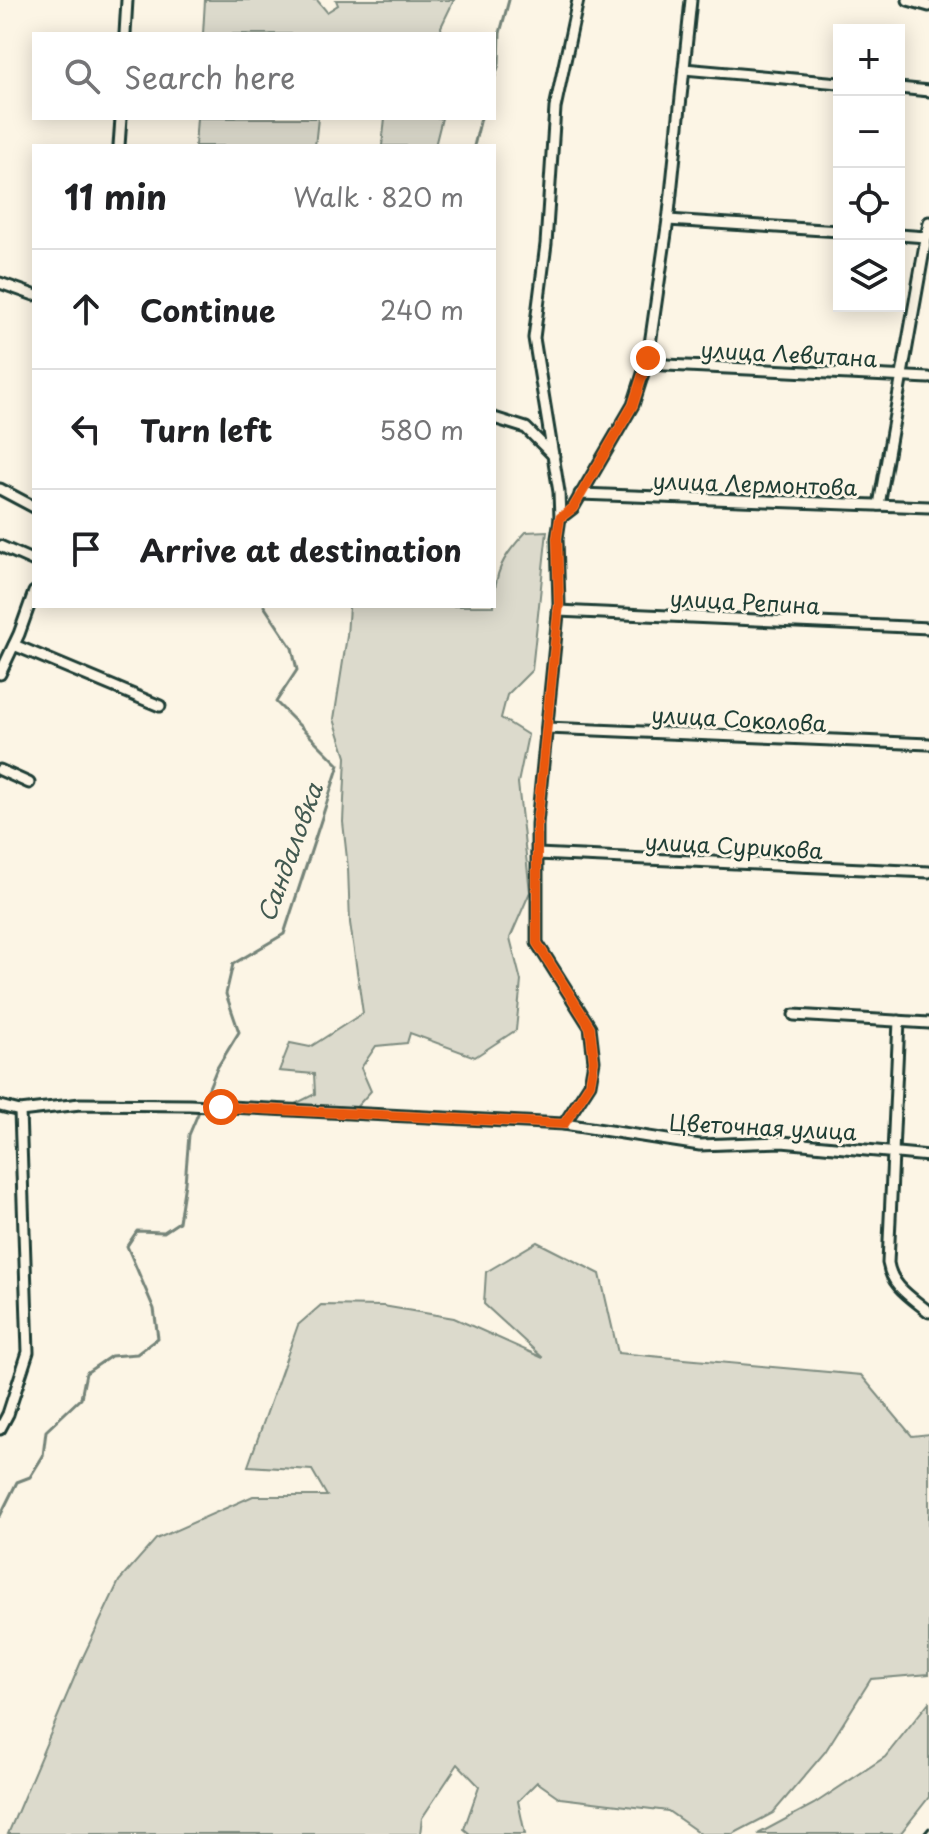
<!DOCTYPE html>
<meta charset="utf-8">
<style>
body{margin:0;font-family:"Playpen Sans",sans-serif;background:#f2f2f2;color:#202124}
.controls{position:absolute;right:24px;top:24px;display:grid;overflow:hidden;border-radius:0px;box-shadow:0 4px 20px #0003}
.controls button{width:72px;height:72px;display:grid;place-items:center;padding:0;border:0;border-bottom:2px solid #e0e0e0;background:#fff;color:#202124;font:40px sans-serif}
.stop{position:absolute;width:24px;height:24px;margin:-18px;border:6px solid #ea580c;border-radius:50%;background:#fff}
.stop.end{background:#ea580c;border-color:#fff;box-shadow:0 2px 8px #0008}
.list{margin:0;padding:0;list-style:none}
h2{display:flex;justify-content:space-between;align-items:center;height:104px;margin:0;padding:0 32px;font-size:34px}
h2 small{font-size:26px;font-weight:400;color:#757577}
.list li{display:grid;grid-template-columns:52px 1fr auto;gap:24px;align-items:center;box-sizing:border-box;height:120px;padding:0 32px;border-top:2px solid #e0e0e0}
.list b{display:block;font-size:30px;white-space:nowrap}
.list em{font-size:26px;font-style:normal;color:#757577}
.icon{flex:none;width:44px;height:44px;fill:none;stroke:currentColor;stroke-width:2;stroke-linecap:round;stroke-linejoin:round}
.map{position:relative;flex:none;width:929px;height:1834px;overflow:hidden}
.search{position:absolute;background:#fff;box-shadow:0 4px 20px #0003;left:32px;top:32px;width:464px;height:88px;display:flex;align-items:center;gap:20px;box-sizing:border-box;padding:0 28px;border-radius:0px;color:#757577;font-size:30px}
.panel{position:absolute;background:#fff;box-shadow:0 4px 20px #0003;left:32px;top:144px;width:464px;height:464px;border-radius:0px}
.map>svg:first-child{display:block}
.green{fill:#dcdacc;stroke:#7e8c80;stroke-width:2}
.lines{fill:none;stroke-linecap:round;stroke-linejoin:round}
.stream{stroke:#758479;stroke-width:3}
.street-casing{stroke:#1f3d34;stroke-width:15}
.street{stroke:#fcf5e5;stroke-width:9}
.rail{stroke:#1f3d34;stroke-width:3}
.route{stroke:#ea580c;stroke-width:10}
.labels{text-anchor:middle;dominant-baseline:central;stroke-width:6;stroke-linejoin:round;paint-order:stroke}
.street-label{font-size:22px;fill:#1f3d34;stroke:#fcf5e5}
.water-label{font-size:24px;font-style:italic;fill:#435a51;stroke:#fcf5e5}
</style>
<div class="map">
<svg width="929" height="1834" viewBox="0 0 929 1834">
<rect width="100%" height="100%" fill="#fcf5e5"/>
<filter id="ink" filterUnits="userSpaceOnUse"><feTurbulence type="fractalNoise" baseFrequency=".0125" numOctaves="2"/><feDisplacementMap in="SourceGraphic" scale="16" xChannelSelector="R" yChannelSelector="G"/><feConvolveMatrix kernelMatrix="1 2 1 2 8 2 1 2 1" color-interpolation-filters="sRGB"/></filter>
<g filter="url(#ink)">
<g class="green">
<path d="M 205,0 L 317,0 L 327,12 L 338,5 L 336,0 L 454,0 L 441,27 L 442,34 L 203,34 Z"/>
<path d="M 197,118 L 318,118 L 315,146 L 195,146 Z"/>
<path d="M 385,118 L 442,118 L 435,146 L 382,146 Z"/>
<path d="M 547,531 L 532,670 L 507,695 L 501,718 L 528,735 L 518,783 L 530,892 L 510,938 L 521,981 L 516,1030 L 475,1057 L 410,1033 L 407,1043 L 376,1046 L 361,1068 L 371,1091 L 352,1112 L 293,1105 L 315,1094 L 314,1074 L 279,1071 L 290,1043 L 310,1047 L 363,1013 L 350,923 L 348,868 L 343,822 L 346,757 L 334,719 L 347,636 L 349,606 L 494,606 C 494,572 503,556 526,532 Z"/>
<path d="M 537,1242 L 600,1274 L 618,1353 L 861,1375 L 912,1436 L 929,1434 L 929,1674 L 871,1679 L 825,1752 L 773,1813 L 733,1834 L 701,1834 L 668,1811 L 560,1798 L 537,1782 L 518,1801 L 525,1834 L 470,1834 L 464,1829 L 479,1786 L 458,1764 L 422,1818 L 420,1834 L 8,1834 L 83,1657 L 119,1581 L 156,1539 L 253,1496 L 327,1496 L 312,1470 L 248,1466 L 298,1325 L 321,1305 L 383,1306 L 454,1318 L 543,1358 L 484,1304 L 486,1272 Z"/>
<path d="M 929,1702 L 929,1797 L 900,1834 L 758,1834 L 814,1804 L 885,1757 Z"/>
</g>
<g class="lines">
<g class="stream">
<path d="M 494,79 L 499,64 L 500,33 L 509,0"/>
<path d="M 474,146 L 481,118"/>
<path d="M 203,1102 L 217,1068 L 239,1032 L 226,994 L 233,964 L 284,934 L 339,765 L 276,702 L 297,670 L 292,648 L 264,606"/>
<path d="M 0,1516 L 17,1482 L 30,1477 L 43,1456 L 46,1431 L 81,1398 L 86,1373 L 111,1356 L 137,1354 L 158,1338 L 154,1309 L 127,1246 L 137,1231 L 164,1232 L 179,1222 L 185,1183 L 189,1135 L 200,1109"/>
</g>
<defs>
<g id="street">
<path d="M 908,0 L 929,6"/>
<path d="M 125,34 L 127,0"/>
<path d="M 684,69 L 839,83"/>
<path d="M 899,88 L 929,91"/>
<path d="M 119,146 L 121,118"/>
<path d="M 668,220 L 839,231"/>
<path d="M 899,235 L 926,237"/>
<path d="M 0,283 L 34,295"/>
<path d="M 646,364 L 929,378"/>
<path d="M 494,418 L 526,428 L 554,456"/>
<path d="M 0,489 L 34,507"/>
<path d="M 580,494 L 929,507"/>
<path d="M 879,505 L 929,222"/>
<path d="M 560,518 L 573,508 L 633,405 L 648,358 L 669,213 L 691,0"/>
<path d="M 0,546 L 34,561"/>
<path d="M 558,611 L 929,628"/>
<path d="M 14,645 L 160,706"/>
<path d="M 0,674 L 19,634 L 34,592"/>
<path d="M 547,728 L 929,744"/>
<path d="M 0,770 L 29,783"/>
<path d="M 537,854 L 929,872"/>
<path d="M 794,1015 L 929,1023"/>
<path d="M 899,1021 L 888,1263 C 892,1287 911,1297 929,1312"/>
<path d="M 0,1106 L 20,1111 L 80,1104 L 189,1105 L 564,1124 L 700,1145 L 782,1142 L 929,1156"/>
<path d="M 564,1124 L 590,1084 L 594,1061 L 590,1027 L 537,943 L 537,824 L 559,604 L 557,538 L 560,518 L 559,492 L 534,338 L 546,244 L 555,108 L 578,0"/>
<path d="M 0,1429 L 8,1414 L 28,1352 L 20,1111"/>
</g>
</defs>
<use href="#street" class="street-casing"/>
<use href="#street" class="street"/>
<path class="rail" d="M 924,1834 L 929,1828"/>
</g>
</g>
<g class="lines" filter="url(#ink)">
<path class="route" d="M 221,1107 L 564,1124 L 590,1084 L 594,1061 L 590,1027 L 537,943 L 537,824 L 559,604 L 557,538 L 560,518 L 573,508 L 633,405 L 648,358"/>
</g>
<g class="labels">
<g class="street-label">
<text transform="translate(789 353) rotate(3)">улица Левитана</text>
<text transform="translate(755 483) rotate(2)">улица Лермонтова</text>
<text transform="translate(745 601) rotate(3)">улица Репина</text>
<text transform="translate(739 718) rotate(3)">улица Соколова</text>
<text transform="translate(734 845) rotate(3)">улица Сурикова</text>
<text transform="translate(763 1126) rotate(3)">Цветочная улица</text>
</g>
<g class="water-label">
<text transform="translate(289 852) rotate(-70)">Сандаловка</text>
</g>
</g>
</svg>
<div class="controls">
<button>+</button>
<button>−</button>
<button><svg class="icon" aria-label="locate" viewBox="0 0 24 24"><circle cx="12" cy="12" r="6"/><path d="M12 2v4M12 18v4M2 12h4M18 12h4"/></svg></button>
<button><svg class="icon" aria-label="layers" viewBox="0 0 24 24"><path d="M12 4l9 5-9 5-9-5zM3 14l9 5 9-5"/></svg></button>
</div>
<div class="stop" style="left:221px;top:1107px"></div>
<div class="stop end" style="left:648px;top:358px"></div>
<div class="search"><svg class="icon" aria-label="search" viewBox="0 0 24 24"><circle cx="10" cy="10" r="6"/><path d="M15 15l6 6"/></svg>Search here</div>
<section class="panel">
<h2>11 min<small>Walk · 820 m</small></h2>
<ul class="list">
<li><svg class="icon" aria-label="ahead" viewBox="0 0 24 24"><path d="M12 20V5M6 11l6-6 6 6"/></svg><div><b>Continue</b></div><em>240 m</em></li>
<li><svg class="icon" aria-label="left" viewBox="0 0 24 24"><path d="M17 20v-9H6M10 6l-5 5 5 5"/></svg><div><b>Turn left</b></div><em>580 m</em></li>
<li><svg class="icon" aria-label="arrive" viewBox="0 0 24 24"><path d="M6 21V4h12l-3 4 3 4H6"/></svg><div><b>Arrive at destination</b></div></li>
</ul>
</section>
</div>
